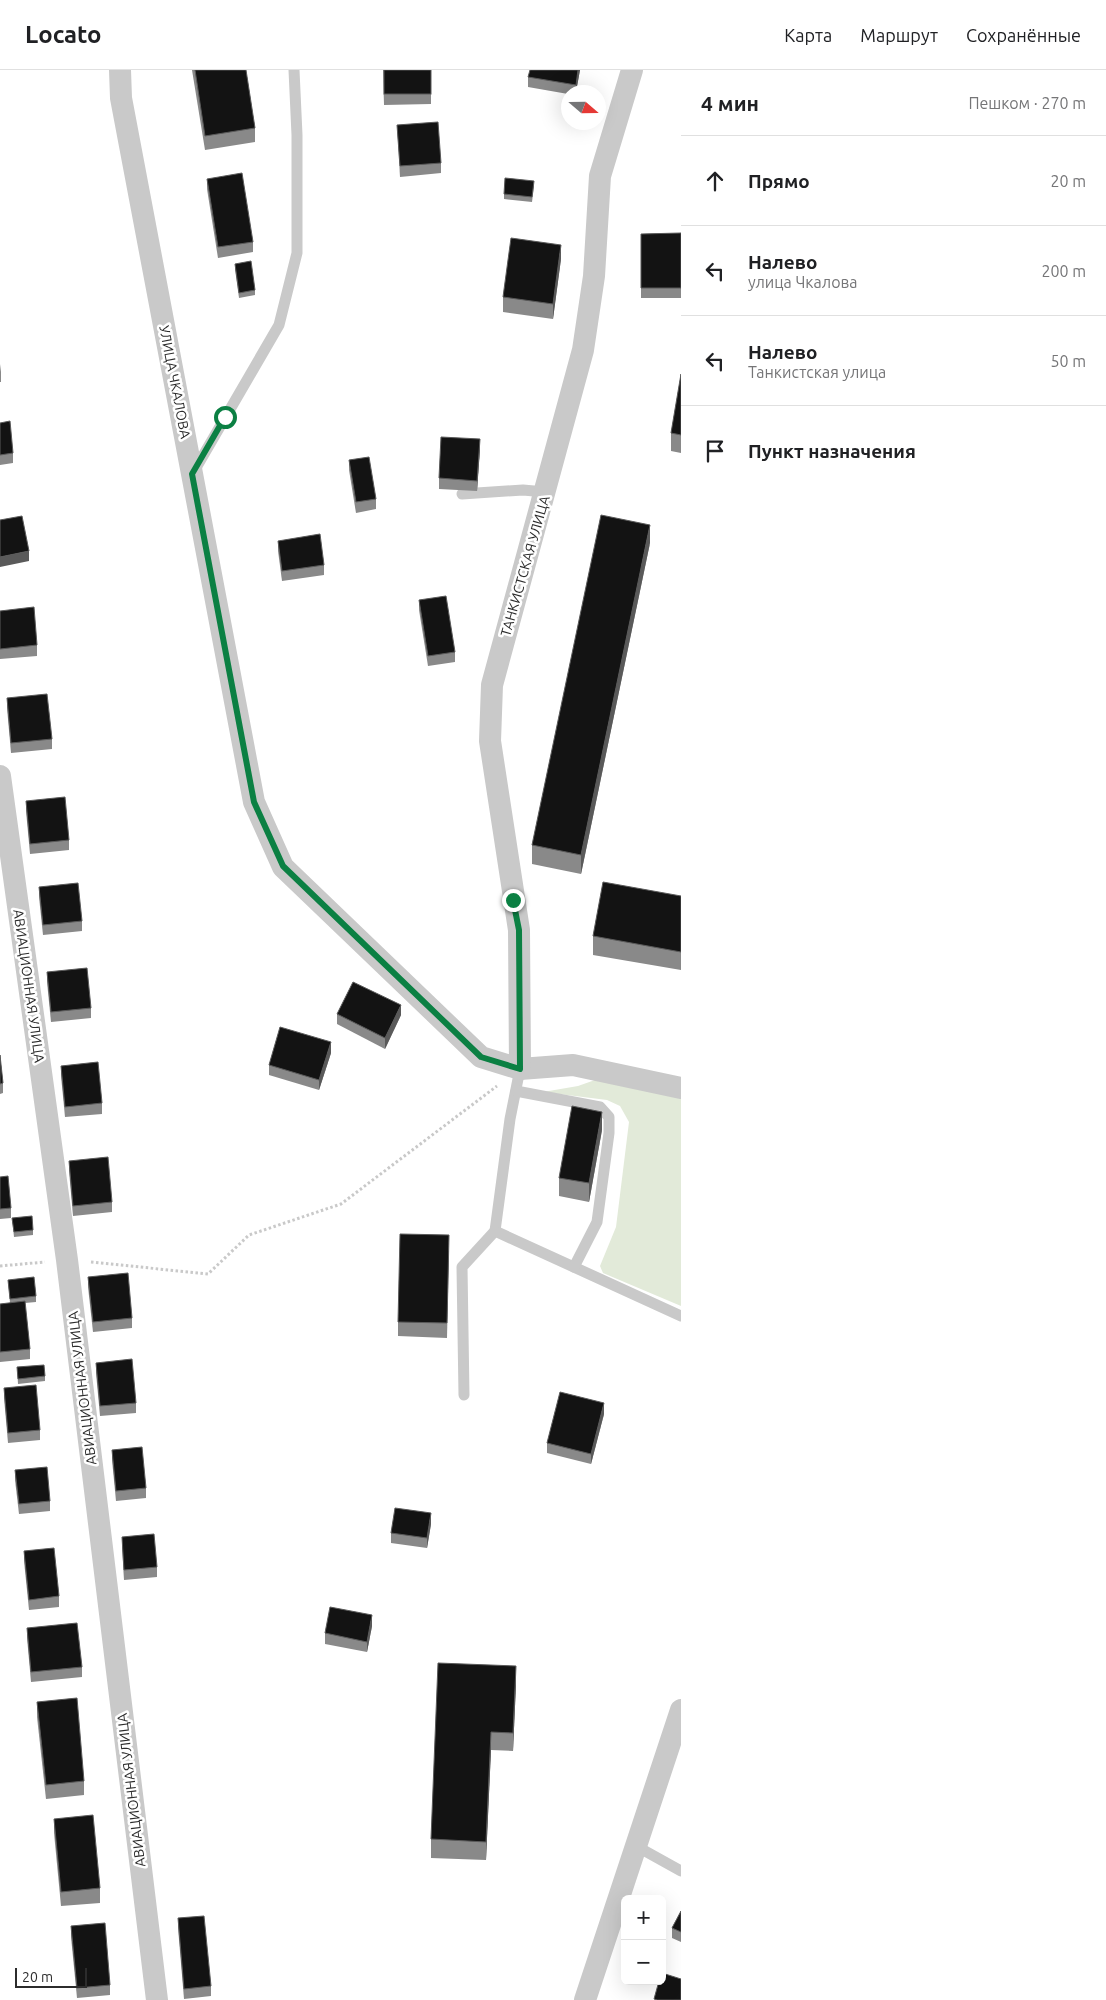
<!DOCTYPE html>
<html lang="ru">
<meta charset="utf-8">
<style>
body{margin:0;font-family:Ubuntu,sans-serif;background:#f2f2f2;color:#202124}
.controls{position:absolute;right:15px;bottom:15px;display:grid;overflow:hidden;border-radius:8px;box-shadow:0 5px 20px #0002}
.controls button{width:45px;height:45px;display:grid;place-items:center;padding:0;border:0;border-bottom:1px solid #e0e0e0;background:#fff;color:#202124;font:25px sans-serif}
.compass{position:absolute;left:561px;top:15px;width:45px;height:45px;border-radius:50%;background:#fff;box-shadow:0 5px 20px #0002;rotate:110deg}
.scale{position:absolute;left:15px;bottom:12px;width:72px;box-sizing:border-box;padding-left:5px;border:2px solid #2c2c2c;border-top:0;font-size:14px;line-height:18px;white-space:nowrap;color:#2c2c2c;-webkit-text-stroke:4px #fff;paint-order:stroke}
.stop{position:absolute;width:15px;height:15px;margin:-11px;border:4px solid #0b8043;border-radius:50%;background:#fff}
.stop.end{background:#0b8043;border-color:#fff;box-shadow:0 1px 5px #0008}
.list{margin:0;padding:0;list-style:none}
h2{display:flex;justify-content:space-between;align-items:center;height:65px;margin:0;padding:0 20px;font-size:21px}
h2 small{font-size:16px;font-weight:400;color:#757577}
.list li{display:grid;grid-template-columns:32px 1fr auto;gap:15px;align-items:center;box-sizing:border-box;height:90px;padding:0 20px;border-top:1px solid #e0e0e0}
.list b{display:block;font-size:19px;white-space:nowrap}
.list p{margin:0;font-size:16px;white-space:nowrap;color:#757577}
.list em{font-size:16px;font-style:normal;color:#757577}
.icon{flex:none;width:28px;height:28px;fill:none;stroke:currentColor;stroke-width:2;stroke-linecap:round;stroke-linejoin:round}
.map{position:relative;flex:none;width:681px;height:1930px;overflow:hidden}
header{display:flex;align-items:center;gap:30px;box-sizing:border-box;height:70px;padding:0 25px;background:#fff;border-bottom:1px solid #e0e0e0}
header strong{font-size:24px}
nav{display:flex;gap:28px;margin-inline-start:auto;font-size:18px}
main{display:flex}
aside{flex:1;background:#fff}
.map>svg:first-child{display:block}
.green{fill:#e2ead9}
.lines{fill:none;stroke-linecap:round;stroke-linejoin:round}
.path{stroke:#c9c9c9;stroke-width:3;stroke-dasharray:2.5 2.5;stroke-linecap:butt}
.lane{stroke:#c9c9c9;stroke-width:11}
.street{stroke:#c9c9c9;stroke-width:22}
.wall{fill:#898989}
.shaded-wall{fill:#5a5a5a}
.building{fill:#131313;stroke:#5a5a5a}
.route{stroke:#0b8043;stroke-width:6}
.labels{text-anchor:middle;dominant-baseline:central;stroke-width:5;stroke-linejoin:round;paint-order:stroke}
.street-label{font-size:14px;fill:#2c2c2c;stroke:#fff}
</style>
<header>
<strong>Locato</strong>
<nav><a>Карта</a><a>Маршрут</a><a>Сохранённые</a></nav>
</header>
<main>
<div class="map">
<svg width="681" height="1930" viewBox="0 0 681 1930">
<rect width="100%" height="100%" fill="#fff"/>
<path class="green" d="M 595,1010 L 681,1027 L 681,1236 L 603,1203 L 600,1196 L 616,1157 L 629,1052 L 620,1036 L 607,1030 L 543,1022 L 578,1016 Z"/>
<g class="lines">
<g class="path">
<path d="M 91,1192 L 208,1204 L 249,1165 L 341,1134 L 497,1016"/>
<path d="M 0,1196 L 45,1192"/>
</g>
<g class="lane">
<path d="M 193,403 L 279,255 L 297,183 L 297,65 L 294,0"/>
<path d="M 462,424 L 523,420 L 545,422"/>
<path d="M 520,999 L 510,1049 L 495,1161 L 681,1246"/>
<path d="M 516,1021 L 600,1037 L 609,1047 L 609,1063 L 597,1152 L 574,1197"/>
<path d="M 464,1325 L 462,1197 L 495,1161"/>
<path d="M 636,1776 L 681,1801"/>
</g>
<g class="street">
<path d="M 120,0 L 121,28 L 254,732 L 283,797 L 481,987 L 520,999 L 573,995 L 681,1018"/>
<path d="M 0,706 L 67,1190 L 157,1930"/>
<path d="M 520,999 L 519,860 L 490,671 L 492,615 L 583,280 L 594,206 L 600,106 L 632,0"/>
<path d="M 585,1930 L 681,1640"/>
</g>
</g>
<g class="wall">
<path d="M 192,0 L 246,0 L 255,58 L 255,72 L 205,80 Z"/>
<path d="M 383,0 L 431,0 L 431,34 L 384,35 Z"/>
<path d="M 580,0 L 576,22 L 568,22 L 568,24 L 528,17 L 528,7 Z"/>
<path d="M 397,55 L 441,93 L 441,103 L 400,107 Z"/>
<path d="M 207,109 L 253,172 L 253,182 L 218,188 L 207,119 Z"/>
<path d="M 534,116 L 532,132 L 504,129 L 504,124 Z"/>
<path d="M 681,163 L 681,228 L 641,228 L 641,164 Z"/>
<path d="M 561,189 L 553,249 L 503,242 L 503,227 Z"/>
<path d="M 235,194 L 255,220 L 255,225 L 239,228 L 235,199 Z"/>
<path d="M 0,294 L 1,302 L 1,312 L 0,312 Z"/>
<path d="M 681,304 L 681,383 L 671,381 L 671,363 Z"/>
<path d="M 0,353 L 13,383 L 13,393 L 0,395 Z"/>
<path d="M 480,379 L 477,421 L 439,419 L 439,408 Z"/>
<path d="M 349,390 L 376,429 L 376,439 L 356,443 L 349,400 Z"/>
<path d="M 278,471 L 324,495 L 324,505 L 282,511 L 278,481 Z"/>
<path d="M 650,473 L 581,804 L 532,794 L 532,775 Z"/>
<path d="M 419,530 L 455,582 L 455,592 L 428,596 L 419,540 Z"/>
<path d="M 0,541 L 37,575 L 37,586 L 0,589 Z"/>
<path d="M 7,628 L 52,669 L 52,679 L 11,683 L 7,638 Z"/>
<path d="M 26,731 L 69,770 L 69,780 L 30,784 L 26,741 Z"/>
<path d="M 39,817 L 82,851 L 82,861 L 43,865 L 39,827 Z"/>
<path d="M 681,826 L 681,900 L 593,885 L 593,866 Z"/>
<path d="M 47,902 L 91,938 L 91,948 L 51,952 L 47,912 Z"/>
<path d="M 337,944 L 401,945 L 385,979 L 337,954 Z"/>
<path d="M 331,983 L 319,1020 L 269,1005 L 269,995 Z"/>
<path d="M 0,985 L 3,1013 L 3,1023 L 0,1024 Z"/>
<path d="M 61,996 L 102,1033 L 102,1044 L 65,1047 L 61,1006 Z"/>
<path d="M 602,1060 L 589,1132 L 559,1126 L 559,1108 Z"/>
<path d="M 69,1091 L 112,1132 L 112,1142 L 73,1146 L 69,1101 Z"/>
<path d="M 0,1107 L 11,1138 L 11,1148 L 0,1149 Z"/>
<path d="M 12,1148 L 33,1160 L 33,1165 L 14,1167 Z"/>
<path d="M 449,1180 L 447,1268 L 398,1266 L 398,1252 Z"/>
<path d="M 88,1207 L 132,1248 L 132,1258 L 93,1262 L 88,1217 Z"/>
<path d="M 8,1210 L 36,1226 L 36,1232 L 25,1233 L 30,1279 L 30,1289 L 0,1292 L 0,1234 L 10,1233 Z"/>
<path d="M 96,1293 L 136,1333 L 136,1343 L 100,1346 L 96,1303 Z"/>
<path d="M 17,1297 L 45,1306 L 45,1311 L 18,1314 Z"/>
<path d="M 4,1318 L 40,1360 L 40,1370 L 8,1373 L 4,1328 Z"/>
<path d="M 604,1344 L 591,1394 L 547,1383 L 547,1373 Z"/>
<path d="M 112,1380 L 146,1418 L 146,1428 L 116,1431 L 112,1390 Z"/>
<path d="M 15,1400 L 50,1431 L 50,1441 L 19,1444 L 15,1410 Z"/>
<path d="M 431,1454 L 427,1478 L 391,1473 L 391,1463 Z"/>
<path d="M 122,1467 L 157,1497 L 157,1507 L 124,1510 L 122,1477 Z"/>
<path d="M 24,1481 L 59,1526 L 59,1537 L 29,1540 L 24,1491 Z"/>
<path d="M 372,1556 L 367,1582 L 325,1574 L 325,1563 Z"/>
<path d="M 27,1558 L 82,1597 L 82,1607 L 31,1612 L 27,1568 Z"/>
<path d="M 516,1614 L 513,1681 L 491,1680 L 486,1790 L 431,1788 L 431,1769 Z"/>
<path d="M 37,1632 L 84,1711 L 84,1725 L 46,1729 L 37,1647 Z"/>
<path d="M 54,1749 L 100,1818 L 100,1833 L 61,1836 L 54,1763 Z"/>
<path d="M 681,1841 L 681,1872 L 672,1868 L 672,1858 Z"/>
<path d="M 178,1848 L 211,1916 L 211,1926 L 184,1929 L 178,1858 Z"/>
<path d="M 71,1856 L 110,1915 L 110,1925 L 77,1928 L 71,1867 Z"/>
</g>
<g class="shaded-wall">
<path d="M 578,0 L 580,0 L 576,22 L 576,15 Z"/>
<path d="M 561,175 L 561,189 L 553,249 L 553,234 Z"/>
<path d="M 480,369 L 480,379 L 477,421 L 477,411 Z"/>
<path d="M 650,455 L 650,473 L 581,804 L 581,785 Z"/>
<path d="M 29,481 L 29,491 L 0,497 L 0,487 Z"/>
<path d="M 401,935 L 401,945 L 385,979 L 385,968 Z"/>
<path d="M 331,972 L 331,983 L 319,1020 L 319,1010 Z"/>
<path d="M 602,1042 L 602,1060 L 589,1132 L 589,1113 Z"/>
<path d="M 604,1333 L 604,1344 L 591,1394 L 591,1384 Z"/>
<path d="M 431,1443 L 431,1454 L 427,1478 L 427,1468 Z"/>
<path d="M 372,1545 L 372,1556 L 367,1582 L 367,1572 Z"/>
<path d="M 516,1596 L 516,1614 L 513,1681 L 513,1663 Z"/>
<path d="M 491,1662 L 491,1680 L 486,1790 L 486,1772 Z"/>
</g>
<g class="building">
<path d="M 195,0 L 246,0 L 255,58 L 205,66 Z"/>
<rect x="384" y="0" width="47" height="24"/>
<path d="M 530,0 L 578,0 L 576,15 L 528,7 Z"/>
<path d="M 438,52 L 441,93 L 400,96 L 397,55 Z"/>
<path d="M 242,103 L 253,172 L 218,177 L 207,109 Z"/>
<path d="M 505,108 L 534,111 L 532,127 L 504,124 Z"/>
<path d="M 681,163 L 681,218 L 641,218 L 641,164 Z"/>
<path d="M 511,168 L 561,175 L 553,234 L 503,227 Z"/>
<path d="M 251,191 L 255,220 L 239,223 L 235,194 Z"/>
<path d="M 681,304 L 681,365 L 671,363 Z"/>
<path d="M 10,351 L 13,383 L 0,385 L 0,353 Z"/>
<path d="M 441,367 L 480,369 L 477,411 L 439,408 Z"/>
<path d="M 369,387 L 376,429 L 356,432 L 349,390 Z"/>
<path d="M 601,445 L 650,455 L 581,785 L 532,775 Z"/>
<path d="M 22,446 L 29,481 L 0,487 L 0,450 Z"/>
<path d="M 320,464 L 324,495 L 282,501 L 278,471 Z"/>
<path d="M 446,526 L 455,582 L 428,586 L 419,530 Z"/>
<path d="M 34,537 L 37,575 L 0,579 L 0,541 Z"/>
<path d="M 47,624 L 52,669 L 11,673 L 7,628 Z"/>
<path d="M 65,727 L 69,770 L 30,774 L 26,731 Z"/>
<path d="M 603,812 L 681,826 L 681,882 L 593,866 Z"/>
<path d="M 78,813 L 82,851 L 43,855 L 39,817 Z"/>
<path d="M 87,898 L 91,938 L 51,942 L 47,902 Z"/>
<path d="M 353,912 L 401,935 L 385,968 L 337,944 Z"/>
<path d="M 280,957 L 331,972 L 319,1010 L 269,995 Z"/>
<path d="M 0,985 L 3,1013 L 0,1014 Z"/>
<path d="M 98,992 L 102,1033 L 65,1037 L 61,996 Z"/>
<path d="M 572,1036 L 602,1042 L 589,1113 L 559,1108 Z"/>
<path d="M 108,1087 L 112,1132 L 73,1136 L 69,1091 Z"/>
<path d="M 8,1106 L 11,1138 L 0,1139 L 0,1107 Z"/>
<path d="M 32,1146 L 33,1160 L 14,1162 L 12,1148 Z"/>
<path d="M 400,1164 L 449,1165 L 447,1253 L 398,1252 Z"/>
<path d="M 128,1203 L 132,1248 L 93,1252 L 88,1207 Z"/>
<path d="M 34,1207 L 36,1226 L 10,1229 L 8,1210 Z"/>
<path d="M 25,1231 L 30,1279 L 0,1282 L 0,1234 Z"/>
<path d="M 132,1289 L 136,1333 L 100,1336 L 96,1293 Z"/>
<path d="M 44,1295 L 45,1306 L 18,1309 L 17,1297 Z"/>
<path d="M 36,1315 L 40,1360 L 8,1363 L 4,1318 Z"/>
<path d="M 560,1322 L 604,1333 L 591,1384 L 547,1373 Z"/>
<path d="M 142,1377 L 146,1418 L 116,1421 L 112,1380 Z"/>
<path d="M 47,1397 L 50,1431 L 19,1434 L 15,1400 Z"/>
<path d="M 395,1438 L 431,1443 L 427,1468 L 391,1463 Z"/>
<path d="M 154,1464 L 157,1497 L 124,1500 L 122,1467 Z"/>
<path d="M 54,1478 L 59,1526 L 29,1530 L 24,1481 Z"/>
<path d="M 330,1537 L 372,1545 L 367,1572 L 325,1563 Z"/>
<path d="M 77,1553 L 82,1597 L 31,1602 L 27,1558 Z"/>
<path d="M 438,1593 L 516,1596 L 513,1663 L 491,1662 L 486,1772 L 431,1769 Z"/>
<path d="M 77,1628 L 84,1711 L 46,1715 L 37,1632 Z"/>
<path d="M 93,1745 L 100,1818 L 61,1822 L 54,1749 Z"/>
<path d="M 681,1841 L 681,1862 L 672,1858 Z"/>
<path d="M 204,1846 L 211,1916 L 184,1919 L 178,1848 Z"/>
<path d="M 105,1853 L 110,1915 L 77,1918 L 71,1856 Z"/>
<path d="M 662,1903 L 681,1909 L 681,1930 L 657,1930 L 654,1929 L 659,1911 L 662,1911 Z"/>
</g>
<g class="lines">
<path class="route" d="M 225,347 L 192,404 L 254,732 L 283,796 L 481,987 L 520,999 L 519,860 L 513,830"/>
</g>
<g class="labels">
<g class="street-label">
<text transform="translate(175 312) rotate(79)">УЛИЦА ЧКАЛОВА</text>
<text transform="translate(525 496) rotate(-74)">ТАНКИСТСКАЯ УЛИЦА</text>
<text transform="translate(29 916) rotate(82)">АВИАЦИОННАЯ УЛИЦА</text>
<text transform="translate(82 1318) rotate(-97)">АВИАЦИОННАЯ УЛИЦА</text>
<text transform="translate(131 1720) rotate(-97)">АВИАЦИОННАЯ УЛИЦА</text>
</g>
</g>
</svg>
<div class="controls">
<button>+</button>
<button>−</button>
</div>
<svg class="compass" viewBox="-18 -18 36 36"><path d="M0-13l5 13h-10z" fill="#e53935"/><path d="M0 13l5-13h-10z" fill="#757577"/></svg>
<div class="scale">20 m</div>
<div class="stop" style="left:225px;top:347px"></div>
<div class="stop end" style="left:513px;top:830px"></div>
</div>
<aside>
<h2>4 мин<small>Пешком · 270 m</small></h2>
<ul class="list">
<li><svg class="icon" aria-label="ahead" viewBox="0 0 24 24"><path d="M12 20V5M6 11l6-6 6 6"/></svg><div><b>Прямо</b></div><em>20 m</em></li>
<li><svg class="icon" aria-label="left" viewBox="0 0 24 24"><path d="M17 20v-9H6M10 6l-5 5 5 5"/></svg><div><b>Налево</b><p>улица Чкалова</p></div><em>200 m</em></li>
<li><svg class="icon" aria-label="left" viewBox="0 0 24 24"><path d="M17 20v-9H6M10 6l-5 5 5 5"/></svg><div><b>Налево</b><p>Танкистская улица</p></div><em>50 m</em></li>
<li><svg class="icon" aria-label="arrive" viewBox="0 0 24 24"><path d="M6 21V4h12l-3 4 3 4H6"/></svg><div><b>Пункт назначения</b></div></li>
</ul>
</aside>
</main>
